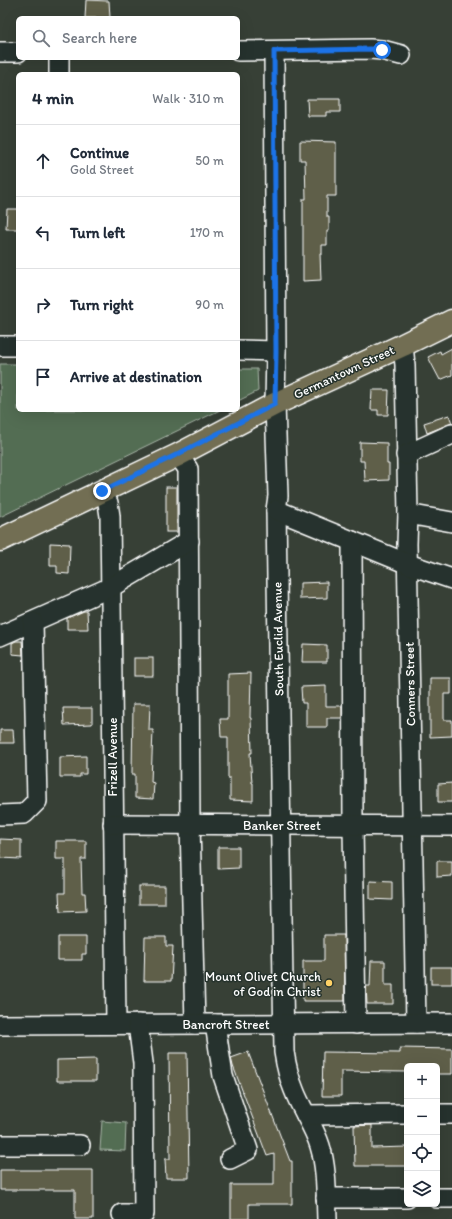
<!DOCTYPE html>
<meta charset="utf-8">
<style>
body{margin:0;font-family:Itim,sans-serif;background:#f6f6f7;color:#1f2937}
.controls{position:absolute;right:12px;bottom:12px;display:grid;overflow:hidden;border-radius:6px;box-shadow:0 4px 16px #0002}
.controls button{width:36px;height:36px;display:grid;place-items:center;padding:0;border:0;border-bottom:1px solid #e0e1e3;background:#fff;color:#1f2937;font:20px sans-serif}
.stop{position:absolute;width:12px;height:12px;margin:-9px;border:3px solid #1a73e8;border-radius:50%;background:#fff}
.stop.end{background:#1a73e8;border-color:#fff;box-shadow:0 1px 4px #0008}
.list{margin:0;padding:0;list-style:none}
h2{display:flex;justify-content:space-between;align-items:center;height:52px;margin:0;padding:0 16px;font-size:17px}
h2 small{font-size:13px;font-weight:400;color:#747a83}
.list li{display:grid;grid-template-columns:26px 1fr auto;gap:12px;align-items:center;box-sizing:border-box;height:72px;padding:0 16px;border-top:1px solid #e0e1e3}
.list b{display:block;font-size:15px;white-space:nowrap}
.list p{margin:0;font-size:13px;white-space:nowrap;color:#747a83}
.list em{font-size:13px;font-style:normal;color:#747a83}
.icon{flex:none;width:22px;height:22px;fill:none;stroke:currentColor;stroke-width:2;stroke-linecap:round;stroke-linejoin:round}
.map{position:relative;flex:none;width:452px;height:1219px;overflow:hidden}
.search{position:absolute;background:#fff;box-shadow:0 4px 16px #0002;left:16px;top:16px;width:224px;height:44px;display:flex;align-items:center;gap:10px;box-sizing:border-box;padding:0 14px;border-radius:6px;color:#747a83;font-size:15px}
.panel{position:absolute;background:#fff;box-shadow:0 4px 16px #0002;left:16px;top:72px;width:224px;height:340px;border-radius:6px}
.map>svg:first-child{display:block}
.green{fill:#536d53;stroke:#a9b6a9}
.building{fill:#5f5f4a;stroke:#fff}
.lines{fill:none;stroke-linecap:round;stroke-linejoin:round}
.minor-casing{stroke:#fff;stroke-width:22}
.major-casing{stroke:#fff;stroke-width:25}
.minor{stroke:#26332d;stroke-width:19}
.major{stroke:#726e52;stroke-width:22}
.route{stroke:#1a73e8;stroke-width:5}
.poi-dot{fill:#ffd166;stroke:#26332d;stroke-width:1.5}
.labels{text-anchor:middle;dominant-baseline:central;stroke-width:3;stroke-linejoin:round;paint-order:stroke}
.street-label{font-size:13px;fill:#fff;stroke:#26332d}
.poi-label{font-size:13px;fill:#fff;stroke:#26332d;text-anchor:end}
</style>
<div class="map">
<svg width="452" height="1219" viewBox="0 0 452 1219">
<rect width="100%" height="100%" fill="#374036"/>
<filter id="ink" filterUnits="userSpaceOnUse"><feTurbulence type="fractalNoise" baseFrequency=".025" numOctaves="2"/><feDisplacementMap in="SourceGraphic" scale="8" xChannelSelector="R" yChannelSelector="G"/><feConvolveMatrix kernelMatrix="1 2 1 2 8 2 1 2 1" color-interpolation-filters="sRGB"/></filter>
<g filter="url(#ink)">
<g class="green">
<path d="M 0,364 L 18,364 L 18,410 L 220,410 L 0,517 Z"/>
<path d="M 238,369 L 257,369 L 258,391 L 238,401 Z"/>
<path d="M 102,1121 L 126,1123 L 125,1151 L 100,1150 Z"/>
</g>
<g class="building">
<path d="M 86,0 L 109,1 L 110,18 L 85,18 Z"/>
<path d="M 307,99 L 340,99 L 340,112 L 326,112 L 326,116 L 308,116 Z"/>
<path d="M 300,141 L 336,142 L 336,196 L 327,196 L 327,217 L 329,217 L 329,231 L 327,231 L 327,245 L 322,245 L 322,254 L 320,254 L 321,280 L 303,281 L 303,199 L 306,199 L 305,160 L 300,160 Z"/>
<path d="M 7,209 L 18,209 L 18,229 L 6,229 Z"/>
<path d="M 452,348 L 452,375 L 440,380 L 428,357 L 440,351 L 441,354 Z"/>
<path d="M 372,390 L 389,390 L 388,415 L 378,415 L 378,410 L 371,410 Z"/>
<path d="M 449,415 L 452,423 L 427,433 L 424,423 Z"/>
<path d="M 360,442 L 387,443 L 387,464 L 389,464 L 389,480 L 365,481 L 364,461 L 360,461 Z"/>
<rect x="166" y="487" width="11" height="45"/>
<path d="M 50,543 L 70,544 L 69,574 L 57,573 L 57,566 L 50,566 Z"/>
<path d="M 327,582 L 327,598 L 300,599 L 300,583 Z"/>
<path d="M 84,611 L 87,611 L 88,629 L 67,629 L 67,618 Z"/>
<path d="M 16,641 L 22,641 L 23,655 L 12,654 L 12,643 Z"/>
<path d="M 303,644 L 327,645 L 327,662 L 302,662 Z"/>
<rect x="134" y="658" width="19" height="18"/>
<path d="M 251,673 L 250,718 L 251,718 L 252,753 L 250,753 L 252,783 L 253,783 L 253,801 L 230,800 L 230,778 L 228,778 L 228,737 L 221,737 L 220,719 L 228,719 L 228,674 Z"/>
<path d="M 430,678 L 451,678 L 451,694 L 444,694 L 444,720 L 452,720 L 452,736 L 430,737 Z"/>
<path d="M 326,686 L 326,706 L 342,706 L 342,718 L 327,718 L 327,727 L 306,727 L 306,703 L 302,703 L 301,687 Z"/>
<path d="M 133,704 L 150,704 L 149,730 L 153,730 L 151,782 L 154,783 L 153,799 L 135,798 L 135,774 L 132,774 Z"/>
<path d="M 63,708 L 92,708 L 92,724 L 64,725 Z"/>
<path d="M 0,730 L 13,730 L 14,743 L 0,743 Z"/>
<path d="M 86,756 L 86,774 L 80,774 L 80,777 L 60,777 L 60,757 Z"/>
<path d="M 452,783 L 452,802 L 438,802 L 438,784 Z"/>
<path d="M 0,839 L 21,840 L 21,859 L 0,858 Z"/>
<path d="M 56,841 L 86,841 L 86,859 L 81,859 L 82,893 L 85,893 L 86,911 L 60,912 L 59,893 L 65,893 L 65,859 L 56,859 Z"/>
<path d="M 218,847 L 239,847 L 239,868 L 218,869 Z"/>
<path d="M 437,861 L 452,861 L 452,876 L 437,877 Z"/>
<path d="M 370,881 L 392,882 L 392,900 L 370,899 Z"/>
<rect x="139" y="886" width="26" height="18"/>
<path d="M 324,935 L 344,935 L 345,1001 L 303,1001 L 303,961 L 324,961 Z"/>
<path d="M 58,937 L 86,937 L 86,954 L 82,954 L 82,960 L 58,960 Z"/>
<path d="M 145,937 L 166,937 L 166,946 L 173,946 L 171,981 L 144,981 Z"/>
<path d="M 371,961 L 385,961 L 385,985 L 393,985 L 393,1004 L 367,1004 L 366,986 L 370,986 Z"/>
<rect x="431" y="967" width="21" height="17"/>
<path d="M 400,1048 L 452,1049 L 452,1074 L 437,1074 L 437,1066 L 407,1066 L 407,1072 L 341,1071 L 341,1096 L 322,1096 L 323,1052 L 400,1053 Z"/>
<path d="M 248,1052 L 290,1161 L 292,1161 L 292,1204 L 249,1204 L 249,1219 L 231,1219 L 231,1185 L 274,1185 L 274,1154 L 267,1156 L 233,1066 L 231,1058 Z"/>
<path d="M 169,1053 L 187,1053 L 189,1178 L 166,1178 L 165,1159 L 170,1159 Z"/>
<path d="M 96,1059 L 96,1081 L 57,1081 L 57,1060 Z"/>
<path d="M 372,1125 L 372,1148 L 407,1147 L 407,1166 L 355,1166 L 354,1126 Z"/>
<path d="M 0,1170 L 93,1170 L 93,1219 L 75,1219 L 75,1190 L 0,1190 Z"/>
</g>
<g class="lines">
<defs>
<g id="minor">
<path d="M 238,51 L 370,49 L 382,50 L 401,55"/>
<path d="M 274,51 L 276,351 L 275,404 L 278,496 L 276,510 L 284,1052 C 286,1065 289,1078 294,1090 C 301,1109 314,1126 320,1146 C 327,1169 326,1195 327,1219"/>
<path d="M 0,52 L 18,52"/>
<path d="M 59,58 L 59,74"/>
<path d="M 403,345 L 405,365 L 408,514 L 407,544 L 416,1023"/>
<path d="M 0,346 L 18,346"/>
<path d="M 238,350 L 276,351"/>
<path d="M 178,455 L 188,469 L 190,824 L 195,1024"/>
<path d="M 406,455 L 452,434"/>
<path d="M 102,491 L 108,503 L 110,516 L 116,1024"/>
<path d="M 276,510 L 408,564 L 452,579"/>
<path d="M 408,514 L 452,522"/>
<path d="M 352,541 L 353,826 L 356,1024"/>
<path d="M 0,636 L 111,587 L 189,541"/>
<path d="M 0,815 L 24,814 L 37,801 L 33,622"/>
<path d="M 113,824 L 452,826"/>
<path d="M 215,1024 L 223,1076 L 248,1150 L 230,1159"/>
<path d="M 0,1025 L 452,1023"/>
<path d="M 437,1114 L 452,1114"/>
<path d="M 306,1115 L 407,1114"/>
<path d="M 0,1145 L 80,1145"/>
<path d="M 326,1198 L 407,1198"/>
<path d="M 437,1198 L 452,1198"/>
<path d="M 122,1214 L 144,1214 L 143,1063 L 138,1024"/>
</g>
<path id="major" d="M 0,540 L 178,455 L 275,404 L 403,345 L 452,321"/>
</defs>
<use href="#minor" class="minor-casing"/>
<use href="#major" class="major-casing"/>
<use href="#minor" class="minor"/>
<use href="#major" class="major"/>
</g>
</g>
<g class="lines" filter="url(#ink)">
<path class="route" d="M 102,491 L 178,454 L 275,404 L 276,352 L 274,51 L 370,49 L 382,50"/>
</g>
<circle class="poi-dot" cx="329" cy="983" r="4"/>
<g class="labels">
<g class="street-label">
<text transform="translate(344 372) rotate(-25)">Germantown Street</text>
<text transform="translate(278 639) rotate(-91)">South Euclid Avenue</text>
<text transform="translate(410 684) rotate(-91)">Conners Street</text>
<text transform="translate(112 757) rotate(-90)">Frizell Avenue</text>
<text x="282" y="825">Banker Street</text>
<text x="226" y="1024">Bancroft Street</text>
</g>
<g class="poi-label">
<text x="321" y="976">Mount Olivet Church<tspan x="321" dy="15">of God in Christ</tspan></text>
</g>
</g>
</svg>
<div class="controls">
<button>+</button>
<button>−</button>
<button><svg class="icon" aria-label="locate" viewBox="0 0 24 24"><circle cx="12" cy="12" r="6"/><path d="M12 2v4M12 18v4M2 12h4M18 12h4"/></svg></button>
<button><svg class="icon" aria-label="layers" viewBox="0 0 24 24"><path d="M12 4l9 5-9 5-9-5zM3 14l9 5 9-5"/></svg></button>
</div>
<div class="stop" style="left:382px;top:50px"></div>
<div class="stop end" style="left:102px;top:491px"></div>
<div class="search"><svg class="icon" aria-label="search" viewBox="0 0 24 24"><circle cx="10" cy="10" r="6"/><path d="M15 15l6 6"/></svg>Search here</div>
<section class="panel">
<h2>4 min<small>Walk · 310 m</small></h2>
<ul class="list">
<li><svg class="icon" aria-label="ahead" viewBox="0 0 24 24"><path d="M12 20V5M6 11l6-6 6 6"/></svg><div><b>Continue</b><p>Gold Street</p></div><em>50 m</em></li>
<li><svg class="icon" aria-label="left" viewBox="0 0 24 24"><path d="M17 20v-9H6M10 6l-5 5 5 5"/></svg><div><b>Turn left</b></div><em>170 m</em></li>
<li><svg class="icon" aria-label="right" viewBox="0 0 24 24"><path d="M7 20v-9h11M14 6l5 5-5 5"/></svg><div><b>Turn right</b></div><em>90 m</em></li>
<li><svg class="icon" aria-label="arrive" viewBox="0 0 24 24"><path d="M6 21V4h12l-3 4 3 4H6"/></svg><div><b>Arrive at destination</b></div></li>
</ul>
</section>
</div>
